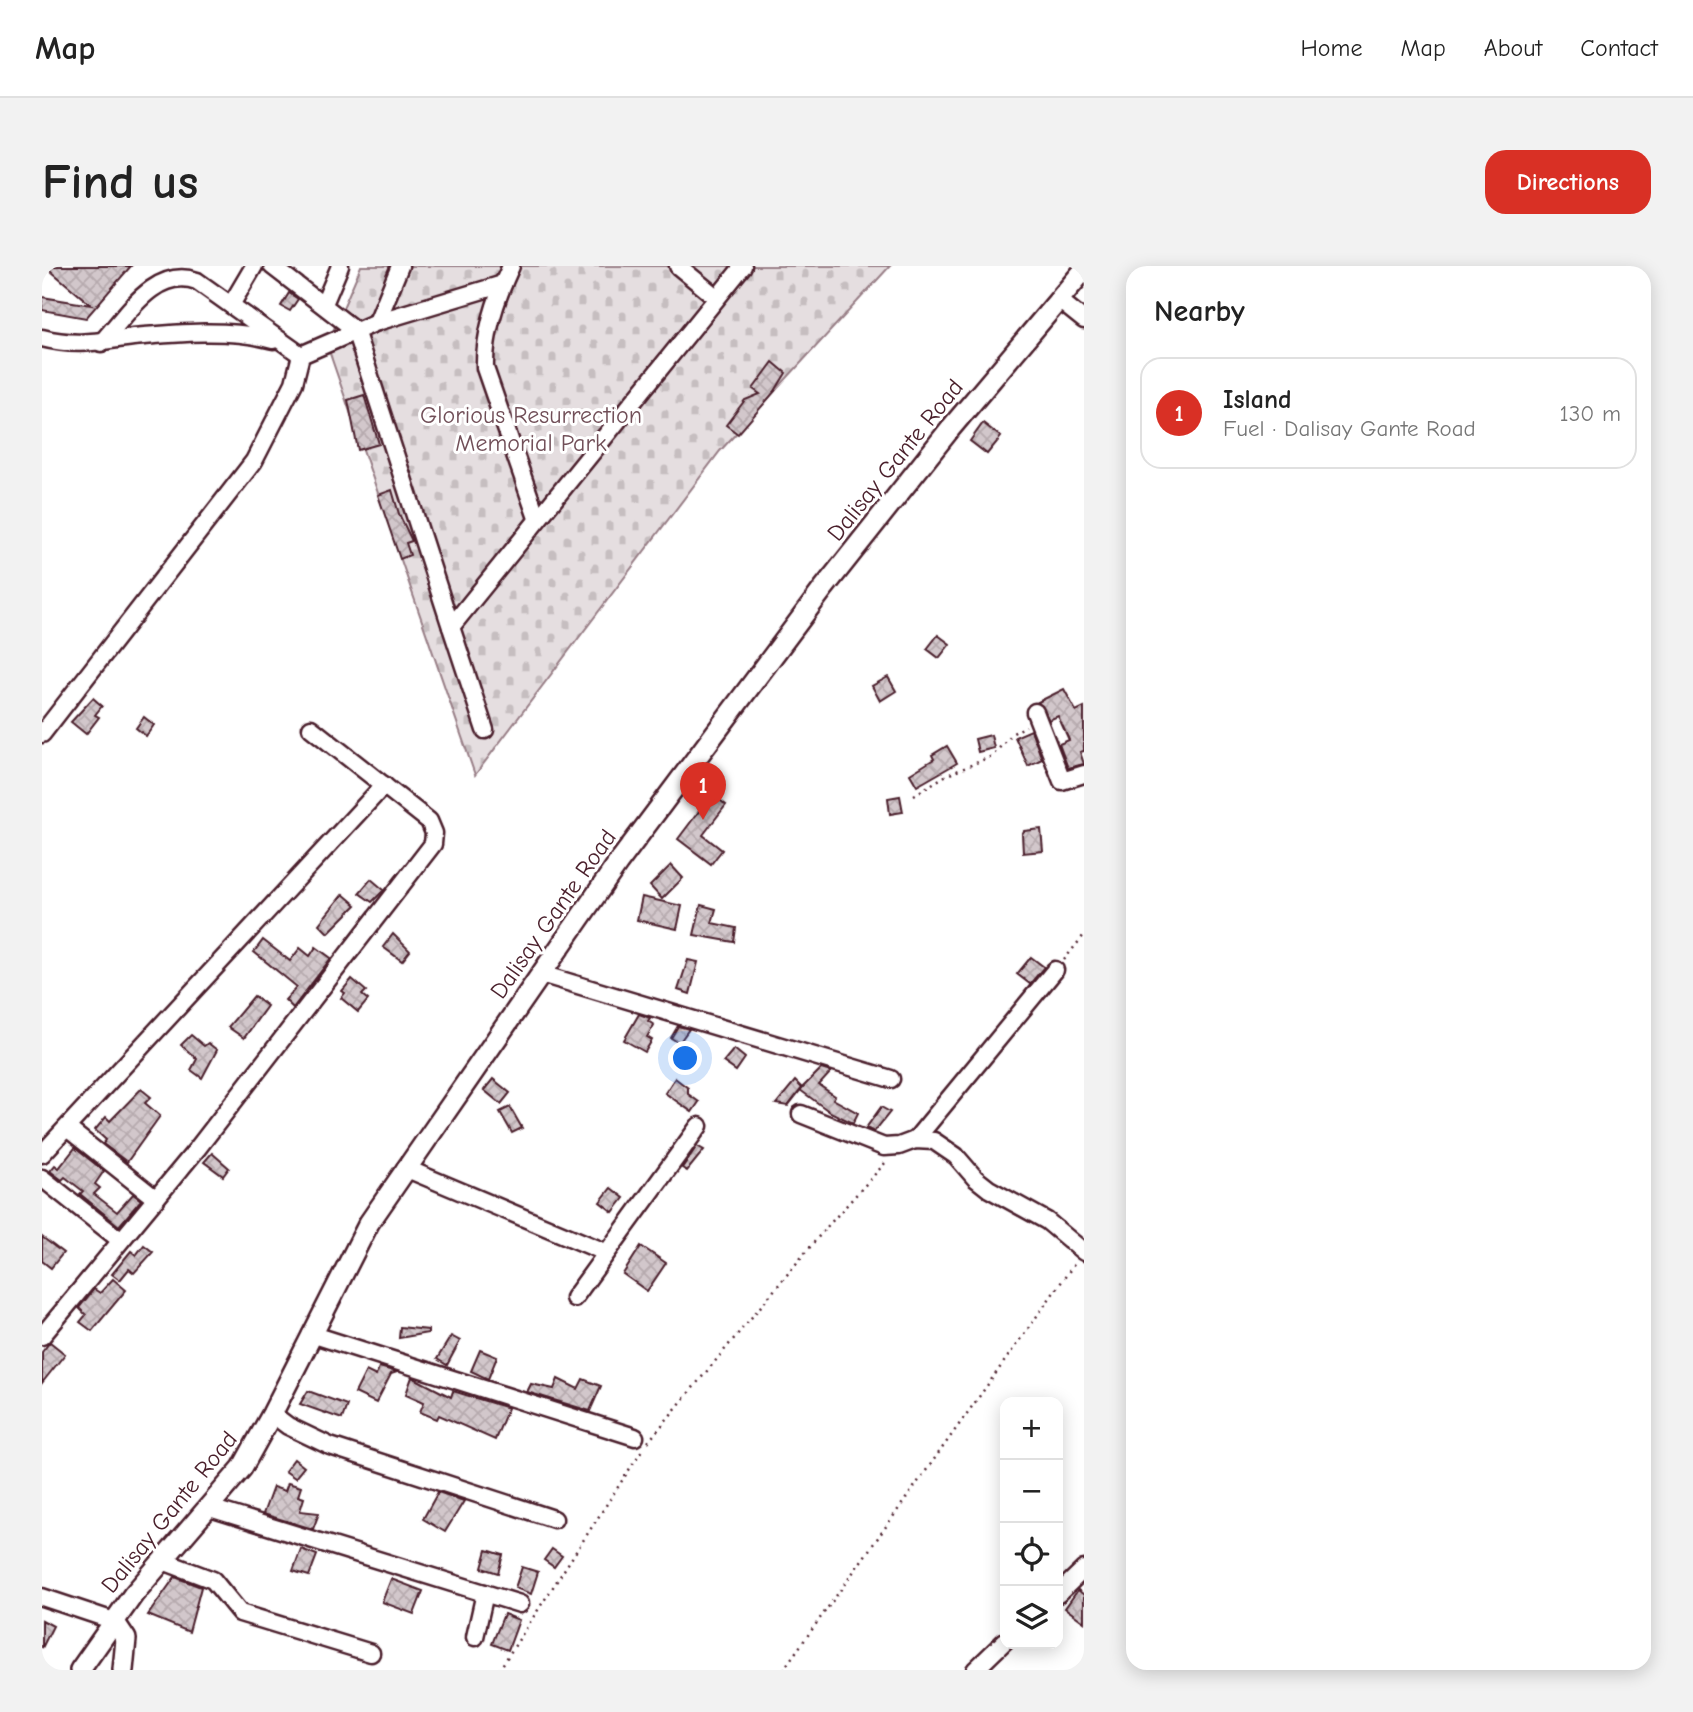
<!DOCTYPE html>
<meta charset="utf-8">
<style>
body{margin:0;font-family:"Comic Neue",sans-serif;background:#f2f2f2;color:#222}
.controls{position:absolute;right:21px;bottom:21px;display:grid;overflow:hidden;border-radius:14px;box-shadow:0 4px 18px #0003}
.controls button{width:63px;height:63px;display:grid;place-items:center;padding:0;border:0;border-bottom:2px solid #e0e0e0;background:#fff;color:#222;font:35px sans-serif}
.you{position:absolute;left:644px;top:793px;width:24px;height:24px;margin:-18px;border:5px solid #fff;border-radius:50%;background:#1a73e8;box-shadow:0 0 0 10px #1a73e833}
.badge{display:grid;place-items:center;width:46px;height:46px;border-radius:50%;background:#d93025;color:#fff;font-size:23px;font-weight:700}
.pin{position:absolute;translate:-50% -58px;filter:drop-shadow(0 2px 4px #0008)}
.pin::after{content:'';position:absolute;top:37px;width:24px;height:21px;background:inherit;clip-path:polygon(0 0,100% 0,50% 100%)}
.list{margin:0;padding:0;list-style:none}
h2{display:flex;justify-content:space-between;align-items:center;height:91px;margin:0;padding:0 28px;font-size:30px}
h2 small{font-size:23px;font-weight:400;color:#767676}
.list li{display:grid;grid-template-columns:46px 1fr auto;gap:21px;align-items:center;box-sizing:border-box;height:112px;margin:0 14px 14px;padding:0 14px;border:2px solid #e0e0e0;border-radius:21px}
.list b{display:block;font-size:26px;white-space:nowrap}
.list p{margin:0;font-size:23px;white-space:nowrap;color:#767676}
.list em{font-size:23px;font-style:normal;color:#767676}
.icon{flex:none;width:38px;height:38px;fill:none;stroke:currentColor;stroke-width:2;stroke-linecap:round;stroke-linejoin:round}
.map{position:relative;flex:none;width:1042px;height:1404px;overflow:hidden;border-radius:21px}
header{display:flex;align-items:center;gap:42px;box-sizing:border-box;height:98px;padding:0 35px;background:#fff;border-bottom:2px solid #e0e0e0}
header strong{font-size:33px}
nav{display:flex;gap:38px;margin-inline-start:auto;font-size:24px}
.intro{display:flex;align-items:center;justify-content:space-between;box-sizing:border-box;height:168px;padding:0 42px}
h1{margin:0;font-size:49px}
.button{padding:18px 32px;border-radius:21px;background:#d93025;color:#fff;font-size:24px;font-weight:700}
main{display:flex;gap:42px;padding:0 42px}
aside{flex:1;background:#fff;border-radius:21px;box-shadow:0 4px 18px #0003}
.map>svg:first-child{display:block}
.cemetery{fill:url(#cemetery-stones);stroke:#987e86;stroke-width:2}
.building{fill:url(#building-cross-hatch);stroke:#4a1f2b;stroke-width:2}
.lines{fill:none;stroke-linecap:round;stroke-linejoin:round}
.minor-casing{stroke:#4a1f2b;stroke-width:21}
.major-casing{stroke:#4a1f2b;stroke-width:24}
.path{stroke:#4a1f2b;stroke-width:2.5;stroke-dasharray:2 5;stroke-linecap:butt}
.minor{stroke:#fff;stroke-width:16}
.major{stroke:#fff;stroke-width:19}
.labels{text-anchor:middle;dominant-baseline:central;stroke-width:6;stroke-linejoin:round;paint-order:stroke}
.park-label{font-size:24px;fill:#714f58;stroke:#fff}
.street-label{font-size:24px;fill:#4a1f2b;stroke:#fff}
</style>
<header>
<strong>Map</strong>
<nav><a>Home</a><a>Map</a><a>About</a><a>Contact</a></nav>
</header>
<div class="intro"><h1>Find us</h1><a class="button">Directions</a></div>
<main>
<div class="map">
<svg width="1042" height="1404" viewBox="0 0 1042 1404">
<defs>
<pattern id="cemetery-stones" width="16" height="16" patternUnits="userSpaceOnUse" patternTransform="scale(1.75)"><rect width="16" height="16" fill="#e5dee0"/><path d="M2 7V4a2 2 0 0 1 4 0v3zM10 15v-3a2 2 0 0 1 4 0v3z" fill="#c6bec0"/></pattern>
<pattern id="building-cross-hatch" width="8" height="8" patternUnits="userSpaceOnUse" patternTransform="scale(1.75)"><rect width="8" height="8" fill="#d2c7cb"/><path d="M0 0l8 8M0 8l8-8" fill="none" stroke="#b6aaae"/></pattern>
</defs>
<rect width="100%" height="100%" fill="#fff"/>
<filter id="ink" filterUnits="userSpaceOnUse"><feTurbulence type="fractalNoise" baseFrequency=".0143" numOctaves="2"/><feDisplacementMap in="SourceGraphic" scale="14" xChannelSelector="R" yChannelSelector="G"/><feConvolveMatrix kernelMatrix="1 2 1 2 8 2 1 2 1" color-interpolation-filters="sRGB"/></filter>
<g filter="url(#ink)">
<path class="cemetery" d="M 319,0 L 848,0 L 678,185 L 433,509 L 285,79 Z"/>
<g class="building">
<path d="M 3,0 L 89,0 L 44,52 L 0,44 L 0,31 L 49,39 Z"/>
<path d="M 247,27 L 256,33 L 248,45 L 239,40 Z"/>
<path d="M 731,96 L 744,107 L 733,125 L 696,168 L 684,159 L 703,134 L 718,128 L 711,123 Z"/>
<path d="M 322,129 L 337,178 L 316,184 L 306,134 Z"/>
<path d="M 941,157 L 959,171 L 945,188 L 928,175 Z"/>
<path d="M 350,224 L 357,248 L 370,275 L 364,277 L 368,289 L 358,293 L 336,229 Z"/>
<path d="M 896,369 L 908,378 L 897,392 L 885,383 Z"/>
<path d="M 846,411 L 854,425 L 838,435 L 830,420 Z"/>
<path d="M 1022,423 L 1034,445 L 1042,441 L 1042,485 L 1038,486 L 1042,498 L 1026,502 L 1017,478 L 1027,474 L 1016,450 L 1007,454 L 996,436 Z"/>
<path d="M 51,432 L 60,440 L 53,449 L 57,451 L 44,468 L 29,456 Z"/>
<path d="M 102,451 L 112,459 L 104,470 L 94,462 Z"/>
<path d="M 989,464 L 1000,493 L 986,500 L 973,471 Z"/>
<path d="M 949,469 L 952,482 L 936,486 L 933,473 Z"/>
<path d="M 905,480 L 915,497 L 875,520 L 868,508 L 892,493 L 890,489 Z"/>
<path d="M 670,528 L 684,539 L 661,569 L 680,584 L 669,598 L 636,573 Z"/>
<path d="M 858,530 L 861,546 L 848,548 L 846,532 Z"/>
<path d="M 999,563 L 1001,585 L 981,587 L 980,568 L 982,565 Z"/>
<path d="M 629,599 L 641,612 L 620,633 L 608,620 Z"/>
<path d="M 329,613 L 342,624 L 330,636 L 317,627 Z"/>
<path d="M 301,628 L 314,639 L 286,667 L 277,658 Z"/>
<path d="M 600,631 L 640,640 L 635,663 L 595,654 Z"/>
<path d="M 659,639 L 674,643 L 670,657 L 694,662 L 692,676 L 652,669 Z"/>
<path d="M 351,668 L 368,685 L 360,695 L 341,681 Z"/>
<path d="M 221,674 L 248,695 L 258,682 L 268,690 L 274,681 L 289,692 L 251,742 L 243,734 L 255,721 L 212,686 Z"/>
<path d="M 989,691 L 1002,701 L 988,718 L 975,708 Z"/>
<path d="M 646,694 L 656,696 L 648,728 L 636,724 Z"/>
<path d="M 310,713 L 324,725 L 320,729 L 326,734 L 316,746 L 299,732 L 303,727 L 300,725 Z"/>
<path d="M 212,730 L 225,740 L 202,772 L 186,761 Z"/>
<path d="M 597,748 L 608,752 L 606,755 L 612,759 L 605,771 L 610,774 L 603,786 L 582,774 Z"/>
<path d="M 636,760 L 647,763 L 637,777 L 629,772 Z"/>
<path d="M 149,769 L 162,780 L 166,777 L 175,784 L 160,812 L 149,804 L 155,793 L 139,779 Z"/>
<path d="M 692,783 L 703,792 L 694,805 L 681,796 Z"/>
<path d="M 779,803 L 789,806 L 777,819 L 793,830 L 791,833 L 816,847 L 811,857 L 788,846 L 758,824 Z"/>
<path d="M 633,812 L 646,822 L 646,828 L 657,836 L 650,846 L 623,827 Z"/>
<path d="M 451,813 L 468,827 L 459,838 L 442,824 Z"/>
<path d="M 753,815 L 760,822 L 746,840 L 734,838 Z"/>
<path d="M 99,823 L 109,831 L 103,837 L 118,850 L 85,896 L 61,878 L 64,874 L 53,864 L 64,851 L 68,855 Z"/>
<path d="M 468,841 L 480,862 L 470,867 L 458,846 Z"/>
<path d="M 839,841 L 848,846 L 832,866 L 824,862 Z"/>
<path d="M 655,880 L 662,884 L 645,905 L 640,902 Z"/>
<path d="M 33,882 L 62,905 L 53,918 L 58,922 L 52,928 L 75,946 L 91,928 L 99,934 L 77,960 L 38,928 L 41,925 L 23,911 L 20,914 L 8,905 L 13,899 L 17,902 Z"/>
<path d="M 170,887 L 187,902 L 181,910 L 162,896 Z"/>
<path d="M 569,922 L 582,932 L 571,946 L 558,936 Z"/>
<path d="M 0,971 L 21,987 L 9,1002 L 0,995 Z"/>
<path d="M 102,979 L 111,986 L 92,1007 L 87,1003 L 78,1014 L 70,1008 L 89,985 L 94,989 Z"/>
<path d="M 599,980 L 624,997 L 605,1025 L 581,1008 Z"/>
<path d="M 71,1013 L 84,1024 L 50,1065 L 38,1056 L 44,1049 L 37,1042 L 52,1023 L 58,1027 Z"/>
<path d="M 358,1061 L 386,1064 L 386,1067 L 357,1072 Z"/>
<path d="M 409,1070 L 418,1075 L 405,1099 L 395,1093 Z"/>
<path d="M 8,1076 L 23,1088 L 0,1117 L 0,1086 Z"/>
<path d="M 438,1084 L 455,1091 L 446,1113 L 429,1105 Z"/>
<path d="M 337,1101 L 355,1106 L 349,1108 L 334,1137 L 313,1127 L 324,1105 L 334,1110 Z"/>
<path d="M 370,1111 L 409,1131 L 411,1125 L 466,1142 L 453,1174 L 397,1149 L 395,1153 L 378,1146 L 382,1136 L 364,1128 Z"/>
<path d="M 516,1113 L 536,1123 L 541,1113 L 559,1120 L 548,1145 L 485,1126 L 489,1118 L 512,1123 Z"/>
<path d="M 266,1125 L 305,1139 L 300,1153 L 258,1138 Z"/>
<path d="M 252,1193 L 262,1201 L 253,1212 L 243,1205 Z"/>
<path d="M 246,1217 L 259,1221 L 256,1230 L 262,1232 L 258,1245 L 277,1247 L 271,1263 L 221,1248 L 231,1221 L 243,1225 Z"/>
<path d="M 396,1226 L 422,1235 L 403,1266 L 381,1253 Z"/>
<path d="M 259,1283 L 275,1289 L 267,1310 L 251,1305 Z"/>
<path d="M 510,1283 L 520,1290 L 512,1301 L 502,1294 Z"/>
<path d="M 445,1284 L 461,1289 L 456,1307 L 440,1302 Z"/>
<path d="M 480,1301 L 496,1306 L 489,1328 L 473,1322 Z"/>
<path d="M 133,1311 L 159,1321 L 147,1366 L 106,1349 Z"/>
<path d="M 349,1313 L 381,1325 L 372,1348 L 340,1336 Z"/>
<path d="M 1036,1324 L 1042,1329 L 1042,1356 L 1023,1342 Z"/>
<path d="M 462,1348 L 477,1354 L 466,1384 L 450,1378 Z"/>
<path d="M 0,1354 L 11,1360 L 0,1382 Z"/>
</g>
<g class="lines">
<defs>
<g id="minor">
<path d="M 230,0 L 313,64 L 409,361"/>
<path d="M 469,0 C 455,30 442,68 443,102 L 495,252"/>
<path d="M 636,0 L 674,31"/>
<path d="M 1017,34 L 1042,54"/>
<path d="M 282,38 L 298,0"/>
<path d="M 189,39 L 212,0"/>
<path d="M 335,56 L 358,0"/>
<path d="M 0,72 C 35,81 57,75 91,71 C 135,67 190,62 231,74"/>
<path d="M 59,77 C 84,50 113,0 155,15 L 259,89"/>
<path d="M 993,446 L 1020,515 L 1042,508"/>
<path d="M 443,464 L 409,361 L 701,0"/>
<path d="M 0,468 L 212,195 L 252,117 L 259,89 L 335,56 L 461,18"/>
<path d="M 499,708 L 849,813"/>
<path d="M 759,848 L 842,881 L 857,880 L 873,874 L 892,875 L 914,890 L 933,912 L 947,923 L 1005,955 L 1042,986"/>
<path d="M 25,862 L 114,933"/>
<path d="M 873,874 L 1013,704"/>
<path d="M 0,888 L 342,519"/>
<path d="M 363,902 L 563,986"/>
<path d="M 0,912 L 78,974"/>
<path d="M 532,1032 L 657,860"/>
<path d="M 269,1068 L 593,1171"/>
<path d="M 0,1070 L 155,883 L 391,578 L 392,567 L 387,555 L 269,462"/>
<path d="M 230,1148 L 246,1160 L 288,1180 L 512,1253"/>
<path d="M 168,1242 L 478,1338"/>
<path d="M 121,1295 L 171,1314 L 198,1347 L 329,1387"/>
<path d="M 1016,1328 L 1042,1303"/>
<path d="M 0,1331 L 72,1355"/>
<path d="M 433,1371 L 443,1327"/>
<path d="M 933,1404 L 963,1375"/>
</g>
<g id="major">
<path d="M 72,1355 L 84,1373 L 81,1404"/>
<path d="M 38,1404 L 91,1329 L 200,1202 L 230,1148 L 327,957 L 576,597 L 781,323 L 908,163 L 1042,4"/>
</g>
</defs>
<use href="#minor" class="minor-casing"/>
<use href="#major" class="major-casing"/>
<g class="path">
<path d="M 872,529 L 903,510 L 950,490 L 971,467 L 984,460"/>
<path d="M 1022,694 L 1042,669"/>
<path d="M 606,1176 L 783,963 L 844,896"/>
<path d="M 457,1404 L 600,1184"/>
<path d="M 741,1404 L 1033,997"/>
</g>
<use href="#minor" class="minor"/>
<use href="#major" class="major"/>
</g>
</g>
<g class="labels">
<g class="park-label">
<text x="489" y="149">Glorious Resurrection<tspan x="489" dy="28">Memorial Park</tspan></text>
</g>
<g class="street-label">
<text transform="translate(853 194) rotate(-51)">Dalisay Gante Road</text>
<text transform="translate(511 648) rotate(-55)">Dalisay Gante Road</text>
<text transform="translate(127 1246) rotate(-51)">Dalisay Gante Road</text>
</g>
</g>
</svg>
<div class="controls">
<button>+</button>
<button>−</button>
<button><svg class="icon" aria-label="locate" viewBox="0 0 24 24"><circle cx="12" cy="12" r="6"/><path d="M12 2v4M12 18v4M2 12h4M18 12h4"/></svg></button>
<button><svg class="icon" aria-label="layers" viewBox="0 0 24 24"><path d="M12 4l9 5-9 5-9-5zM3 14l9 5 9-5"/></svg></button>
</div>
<div class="you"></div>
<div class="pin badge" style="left:661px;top:554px">1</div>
</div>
<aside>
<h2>Nearby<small></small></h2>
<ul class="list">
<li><span class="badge">1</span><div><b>Island</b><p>Fuel · Dalisay Gante Road</p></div><em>130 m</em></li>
</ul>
</aside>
</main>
